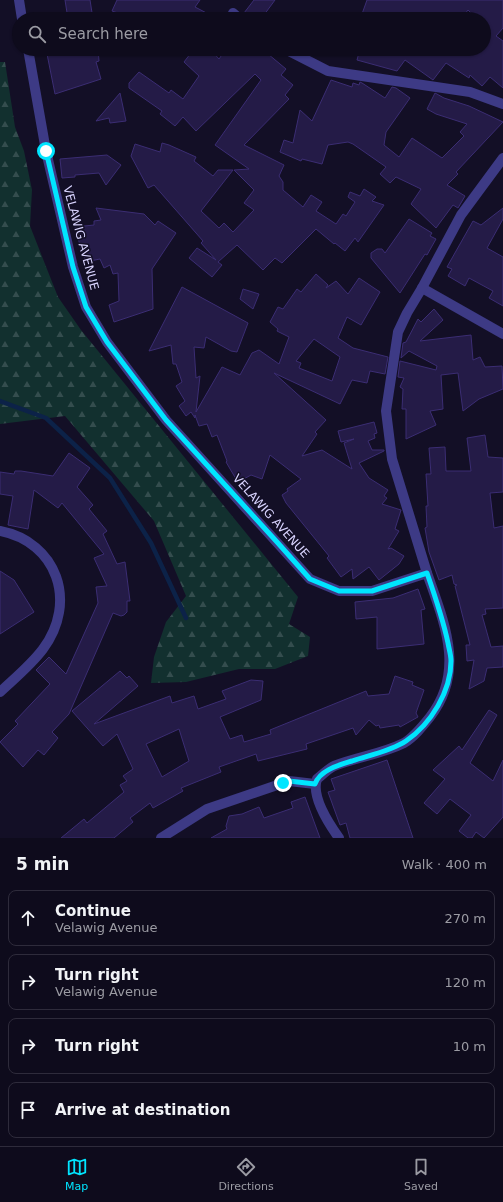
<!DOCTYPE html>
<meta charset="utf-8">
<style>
body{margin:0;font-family:"DejaVu Sans",sans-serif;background:#1c1929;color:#f1f3f6}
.stop{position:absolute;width:12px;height:12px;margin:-9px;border:3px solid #00e5ff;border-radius:50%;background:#fff}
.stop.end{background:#00e5ff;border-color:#fff;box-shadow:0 1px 4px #0008}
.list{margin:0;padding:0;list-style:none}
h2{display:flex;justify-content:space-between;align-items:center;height:52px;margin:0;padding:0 16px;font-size:17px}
h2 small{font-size:13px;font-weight:400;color:#9b9ba3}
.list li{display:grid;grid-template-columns:26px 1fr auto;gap:12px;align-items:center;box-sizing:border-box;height:56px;margin:0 8px 8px;padding:0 8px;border:1px solid #2e2b3b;border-radius:8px}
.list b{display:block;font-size:15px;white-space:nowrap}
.list p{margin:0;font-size:13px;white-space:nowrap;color:#9b9ba3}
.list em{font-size:13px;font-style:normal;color:#9b9ba3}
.icon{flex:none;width:22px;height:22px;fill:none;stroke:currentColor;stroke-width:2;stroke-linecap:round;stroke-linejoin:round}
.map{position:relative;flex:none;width:503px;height:838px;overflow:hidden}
.search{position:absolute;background:#0e0b1c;box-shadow:0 1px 3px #0004;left:12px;right:12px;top:12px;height:44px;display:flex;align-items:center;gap:10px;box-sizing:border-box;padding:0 14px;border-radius:22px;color:#9b9ba3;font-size:15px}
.sheet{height:308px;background:#0e0b1c}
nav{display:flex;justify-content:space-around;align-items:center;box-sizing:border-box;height:56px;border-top:1px solid #2e2b3b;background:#0e0b1c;font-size:11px;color:#9b9ba3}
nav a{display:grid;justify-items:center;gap:2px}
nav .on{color:#00e5ff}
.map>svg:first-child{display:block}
.forest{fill:url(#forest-firs)}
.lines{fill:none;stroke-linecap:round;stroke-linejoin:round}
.stream{stroke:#0c2248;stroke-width:4.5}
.building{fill:#241b47;stroke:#3b2d73;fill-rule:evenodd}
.minor{stroke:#3d3a85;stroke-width:10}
.route{stroke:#00e5ff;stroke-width:5}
.labels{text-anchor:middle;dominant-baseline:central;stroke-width:3;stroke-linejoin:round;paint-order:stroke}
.street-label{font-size:12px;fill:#d9d4ff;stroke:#130f26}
</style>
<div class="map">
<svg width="503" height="838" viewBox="0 0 503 838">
<defs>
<pattern id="forest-firs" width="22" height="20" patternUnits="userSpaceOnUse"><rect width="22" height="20" fill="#12302f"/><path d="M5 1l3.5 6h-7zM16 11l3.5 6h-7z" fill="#344d4e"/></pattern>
</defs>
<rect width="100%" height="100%" fill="#130f26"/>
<path class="forest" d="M 0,62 L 5,62 L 15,127 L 24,151 L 32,190 L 30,226 L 58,297 L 81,330 L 298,597 L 289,624 L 310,637 L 308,656 L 275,669 L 239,669 L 186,682 L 151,683 L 154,657 L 166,622 L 186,596 L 154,521 L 65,416 L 0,424 Z"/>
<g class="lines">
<path class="stream" d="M 0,401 L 46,418 L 110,478 L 151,543 L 186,618"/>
</g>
<g class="building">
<path d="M 65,0 L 90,0 L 93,19 L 83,15 L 81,19 L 68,19 Z"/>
<path d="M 117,0 L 200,0 L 195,7 L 218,19 L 135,19 L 112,11 Z"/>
<path d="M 254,0 L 275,0 L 261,19 L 251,19 L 244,13 Z"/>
<path d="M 367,0 L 503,0 L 503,28 L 496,36 L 503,41 L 503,88 L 490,77 L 482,86 L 470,75 L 469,78 L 446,63 L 433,80 L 405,60 L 397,71 L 357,60 L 360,49 L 484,49 L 484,19 L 477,19 L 468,10 L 461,19 L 374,19 L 362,14 Z"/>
<path d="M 46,49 L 98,49 L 99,61 L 96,62 L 101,79 L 55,94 Z"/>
<path d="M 194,49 L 210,49 L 219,59 L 226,49 L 257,49 L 268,54 L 286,69 L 281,75 L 293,85 L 285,95 L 289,99 L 244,145 L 284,165 L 279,176 L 283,182 L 283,190 L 303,207 L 311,195 L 322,202 L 316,211 L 336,224 L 343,214 L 346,216 L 355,202 L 348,197 L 350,192 L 360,196 L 364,189 L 376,197 L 372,201 L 384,205 L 358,242 L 355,238 L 345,251 L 335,243 L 334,244 L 316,229 L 282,263 L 275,258 L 263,270 L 237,245 L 218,262 L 222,265 L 212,277 L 189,258 L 197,248 L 216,260 L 201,243 L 203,241 L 154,185 L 148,188 L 131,156 L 135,144 L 160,152 L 162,143 L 169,145 L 196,157 L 194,161 L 213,176 L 218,170 L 233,170 L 201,211 L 219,228 L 224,223 L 233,232 L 254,210 L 244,203 L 254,190 L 234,170 L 249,169 L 215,145 L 261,80 L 255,74 L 196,131 L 183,117 L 175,126 L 160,114 L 162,111 L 129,88 L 129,83 L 139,72 L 169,93 L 171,90 L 183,99 L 199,76 L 184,62 Z"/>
<path d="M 331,80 L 352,87 L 353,83 L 359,85 L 360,82 L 362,83 L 385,98 L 392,87 L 396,88 L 410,98 L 386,132 L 384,145 L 399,157 L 412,138 L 442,158 L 464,136 L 460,132 L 467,124 L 436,114 L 427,109 L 435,93 L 444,98 L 469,106 L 503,122 L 456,172 L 458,174 L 447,185 L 465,196 L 458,208 L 453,205 L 436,228 L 411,204 L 421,189 L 396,177 L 390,183 L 380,174 L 386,167 L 353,144 L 348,142 L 328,145 L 322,164 L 302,159 L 301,161 L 280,152 L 284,140 L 293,143 L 300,110 L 312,121 Z"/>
<path d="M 120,93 L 126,121 L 110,123 L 109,118 L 96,121 Z"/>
<path d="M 107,155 L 121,165 L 106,185 L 99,173 L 75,175 L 75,177 L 62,178 L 60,159 Z"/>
<path d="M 96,208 L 144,214 L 155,225 L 158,221 L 176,233 L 152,269 L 153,309 L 114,322 L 109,305 L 119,301 L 118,273 L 113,274 L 110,265 L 104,268 L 100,259 L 85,262 L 83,248 L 81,249 L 75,227 L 94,225 L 94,221 L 101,220 Z"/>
<path d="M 503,208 L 503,219 L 487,248 L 503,257 L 503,306 L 489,298 L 493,291 L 469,278 L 465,286 L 448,276 L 452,269 L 447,267 L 473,221 L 481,225 Z"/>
<path d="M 409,219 L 432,233 L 430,236 L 436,239 L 427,255 L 425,254 L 400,293 L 371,258 L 371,253 L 377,249 L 382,249 L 385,253 Z"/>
<path d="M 316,274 L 328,285 L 326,288 L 336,281 L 348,294 L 359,278 L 380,292 L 361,325 L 347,317 L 338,338 L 353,348 L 388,357 L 385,374 L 370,371 L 367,383 L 352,380 L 340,404 L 274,373 L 326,420 L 315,432 L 317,434 L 302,456 L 322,450 L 352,469 L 344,443 L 354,439 L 341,442 L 338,431 L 374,422 L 377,433 L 374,434 L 375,438 L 368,441 L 372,450 L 384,450 L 384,451 L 359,463 L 369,478 L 388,490 L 384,496 L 387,498 L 382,504 L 401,510 L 395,529 L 399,531 L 388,549 L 391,548 L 404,556 L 399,564 L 379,580 L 369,567 L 353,579 L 352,569 L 341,577 L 327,558 L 329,556 L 286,503 L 282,495 L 288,491 L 287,489 L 301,479 L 270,455 L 262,479 L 251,475 L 242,480 L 240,477 L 236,479 L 226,462 L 227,461 L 217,435 L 212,437 L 207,424 L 199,426 L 195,415 L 195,418 L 191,412 L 186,416 L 179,406 L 185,401 L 176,386 L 182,382 L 176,364 L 173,364 L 171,345 L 149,351 L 182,287 L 248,323 L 237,352 L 231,351 L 206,337 L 204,348 L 194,347 L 196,378 L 200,376 L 196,412 L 222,367 L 240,375 L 252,353 L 259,350 L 279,364 L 289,337 L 277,331 L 278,329 L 270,322 L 278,307 L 283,309 L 297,289 L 301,292 ZM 314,339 L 340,357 L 332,381 L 299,368 L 301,363 L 296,361 Z"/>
<path d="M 243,289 L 259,294 L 253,309 L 240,299 Z"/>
<path d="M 434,309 L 443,320 L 420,341 L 471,335 L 473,360 L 480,357 L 485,367 L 502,366 L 503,389 L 479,399 L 463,411 L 458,373 L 441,375 L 443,409 L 430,411 L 436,425 L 406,439 L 406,409 L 402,409 L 403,389 L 400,387 L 404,378 L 398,377 L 400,361 L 436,370 L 437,366 L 409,351 L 401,358 L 403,343 L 406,342 L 418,319 L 421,322 Z"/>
<path d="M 485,435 L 488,457 L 503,458 L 503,492 L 490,493 L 494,528 L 503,526 L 503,608 L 485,609 L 486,614 L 482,615 L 491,647 L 503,646 L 503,667 L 487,668 L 484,681 L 469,689 L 474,660 L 467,661 L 466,645 L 470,645 L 455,586 L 457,585 L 454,584 L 452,575 L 439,580 L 429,552 L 425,528 L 427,527 L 426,506 L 428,506 L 426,474 L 431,474 L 429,448 L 445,447 L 446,471 L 471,471 L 467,438 Z"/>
<path d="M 69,453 L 90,468 L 77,487 L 93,505 L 89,509 L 107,531 L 103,534 L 117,564 L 125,562 L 130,601 L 127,601 L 127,612 L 124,615 L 121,616 L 113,613 L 69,714 L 52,732 L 58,738 L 44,755 L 38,750 L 23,767 L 0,742 L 18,724 L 15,721 L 50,684 L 36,670 L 49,657 L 66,674 L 98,603 L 96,587 L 107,586 L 94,558 L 104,554 L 62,503 L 58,508 L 34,490 L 28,529 L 8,525 L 13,496 L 0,494 L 0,472 L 14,474 L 15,471 L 21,471 L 53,476 Z"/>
<path d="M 0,571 L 14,580 L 34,612 L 0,634 Z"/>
<path d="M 418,589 L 425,609 L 421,610 L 424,644 L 377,649 L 377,617 L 356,619 L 355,602 L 393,598 Z"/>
<path d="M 120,671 L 127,678 L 129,676 L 138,686 L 94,724 L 170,696 L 172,703 L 194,696 L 198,709 L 226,699 L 222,691 L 251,680 L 263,681 L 261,700 L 220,717 L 230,739 L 242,735 L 244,742 L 271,734 L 270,730 L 366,691 L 368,696 L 389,694 L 395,676 L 413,682 L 412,685 L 424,690 L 416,713 L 418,717 L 400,727 L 399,725 L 380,728 L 379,725 L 376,726 L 369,720 L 356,735 L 353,728 L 306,744 L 307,749 L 258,761 L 256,754 L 219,767 L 221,772 L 181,788 L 183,791 L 153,808 L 150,803 L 130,818 L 133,822 L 114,838 L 61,838 L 84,819 L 87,823 L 124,792 L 120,785 L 127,781 L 123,776 L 133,769 L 117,734 L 103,746 L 72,711 ZM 179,729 L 189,761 L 162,777 L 146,744 Z"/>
<path d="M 489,710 L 497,715 L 470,763 L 493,781 L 503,760 L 503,817 L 484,838 L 476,832 L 472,838 L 468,838 L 459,831 L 471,815 L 450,799 L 437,814 L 424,803 L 445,779 L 433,770 L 459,746 L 462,750 Z"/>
<path d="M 387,760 L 413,838 L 350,838 L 346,823 L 340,825 L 328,792 L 335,790 L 331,779 Z"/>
<path d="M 305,797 L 320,838 L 211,838 L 227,829 L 226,826 L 229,816 L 242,814 L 259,807 L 264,818 L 293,808 L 291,802 Z"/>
</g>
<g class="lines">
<g class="minor">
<path d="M 19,0 L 22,19"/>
<path d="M 233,13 L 240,19"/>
<path d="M 28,49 L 46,151 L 73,267 L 86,307 L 107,342 L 166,420 L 310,579 L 339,591 L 372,591 L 427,573 C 444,622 466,671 430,717 C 422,727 414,737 404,743 C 382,754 357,757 334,766 C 328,769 322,775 317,779 C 311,796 329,824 339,838"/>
<path d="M 285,49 L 328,71 L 470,92 L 503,104"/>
<path d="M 422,288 L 503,334"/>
<path d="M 0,531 C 57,542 78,602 43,649 C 31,665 15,678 0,692"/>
<path d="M 427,573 L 392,459 L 386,411 L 398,332 L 407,313 L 422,288 L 461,215 L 503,158"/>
<path d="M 161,838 L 207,809 L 289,781 L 315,784"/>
</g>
</g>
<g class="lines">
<path class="route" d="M 46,151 L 73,267 L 86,307 L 107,342 L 166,420 L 277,542 L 310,579 L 339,591 L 372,591 L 427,573 C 435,596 443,619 448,643 C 449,649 451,655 451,661 C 451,691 431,724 406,741 C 391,751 370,755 352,761 C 339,765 320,770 315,784 L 289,781 L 283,783"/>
</g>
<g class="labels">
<g class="street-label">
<text transform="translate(81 238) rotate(75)">VELAWIG AVENUE</text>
<text transform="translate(271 516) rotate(48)">VELAWIG AVENUE</text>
</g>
</g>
</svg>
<div class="stop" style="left:46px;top:151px"></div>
<div class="stop end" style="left:283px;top:783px"></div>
<div class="search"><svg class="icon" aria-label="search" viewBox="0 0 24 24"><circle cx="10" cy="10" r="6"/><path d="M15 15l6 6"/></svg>Search here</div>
</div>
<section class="sheet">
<h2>5 min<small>Walk · 400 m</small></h2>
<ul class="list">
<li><svg class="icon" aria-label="ahead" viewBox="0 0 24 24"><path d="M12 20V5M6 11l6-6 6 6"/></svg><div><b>Continue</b><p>Velawig Avenue</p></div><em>270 m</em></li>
<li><svg class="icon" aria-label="right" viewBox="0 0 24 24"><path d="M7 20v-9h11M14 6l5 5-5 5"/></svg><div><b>Turn right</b><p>Velawig Avenue</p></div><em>120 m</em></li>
<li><svg class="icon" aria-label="right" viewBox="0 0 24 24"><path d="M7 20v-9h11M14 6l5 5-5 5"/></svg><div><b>Turn right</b></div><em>10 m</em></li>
<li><svg class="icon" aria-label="arrive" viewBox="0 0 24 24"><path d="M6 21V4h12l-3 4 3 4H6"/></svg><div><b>Arrive at destination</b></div></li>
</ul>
</section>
<nav>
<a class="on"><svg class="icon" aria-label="map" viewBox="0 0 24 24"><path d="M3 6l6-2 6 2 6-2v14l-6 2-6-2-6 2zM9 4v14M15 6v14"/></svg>Map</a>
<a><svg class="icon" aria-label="directions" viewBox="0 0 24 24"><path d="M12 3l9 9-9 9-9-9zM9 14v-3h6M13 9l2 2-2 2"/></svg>Directions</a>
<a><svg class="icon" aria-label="saved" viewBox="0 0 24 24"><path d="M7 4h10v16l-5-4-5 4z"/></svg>Saved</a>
</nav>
